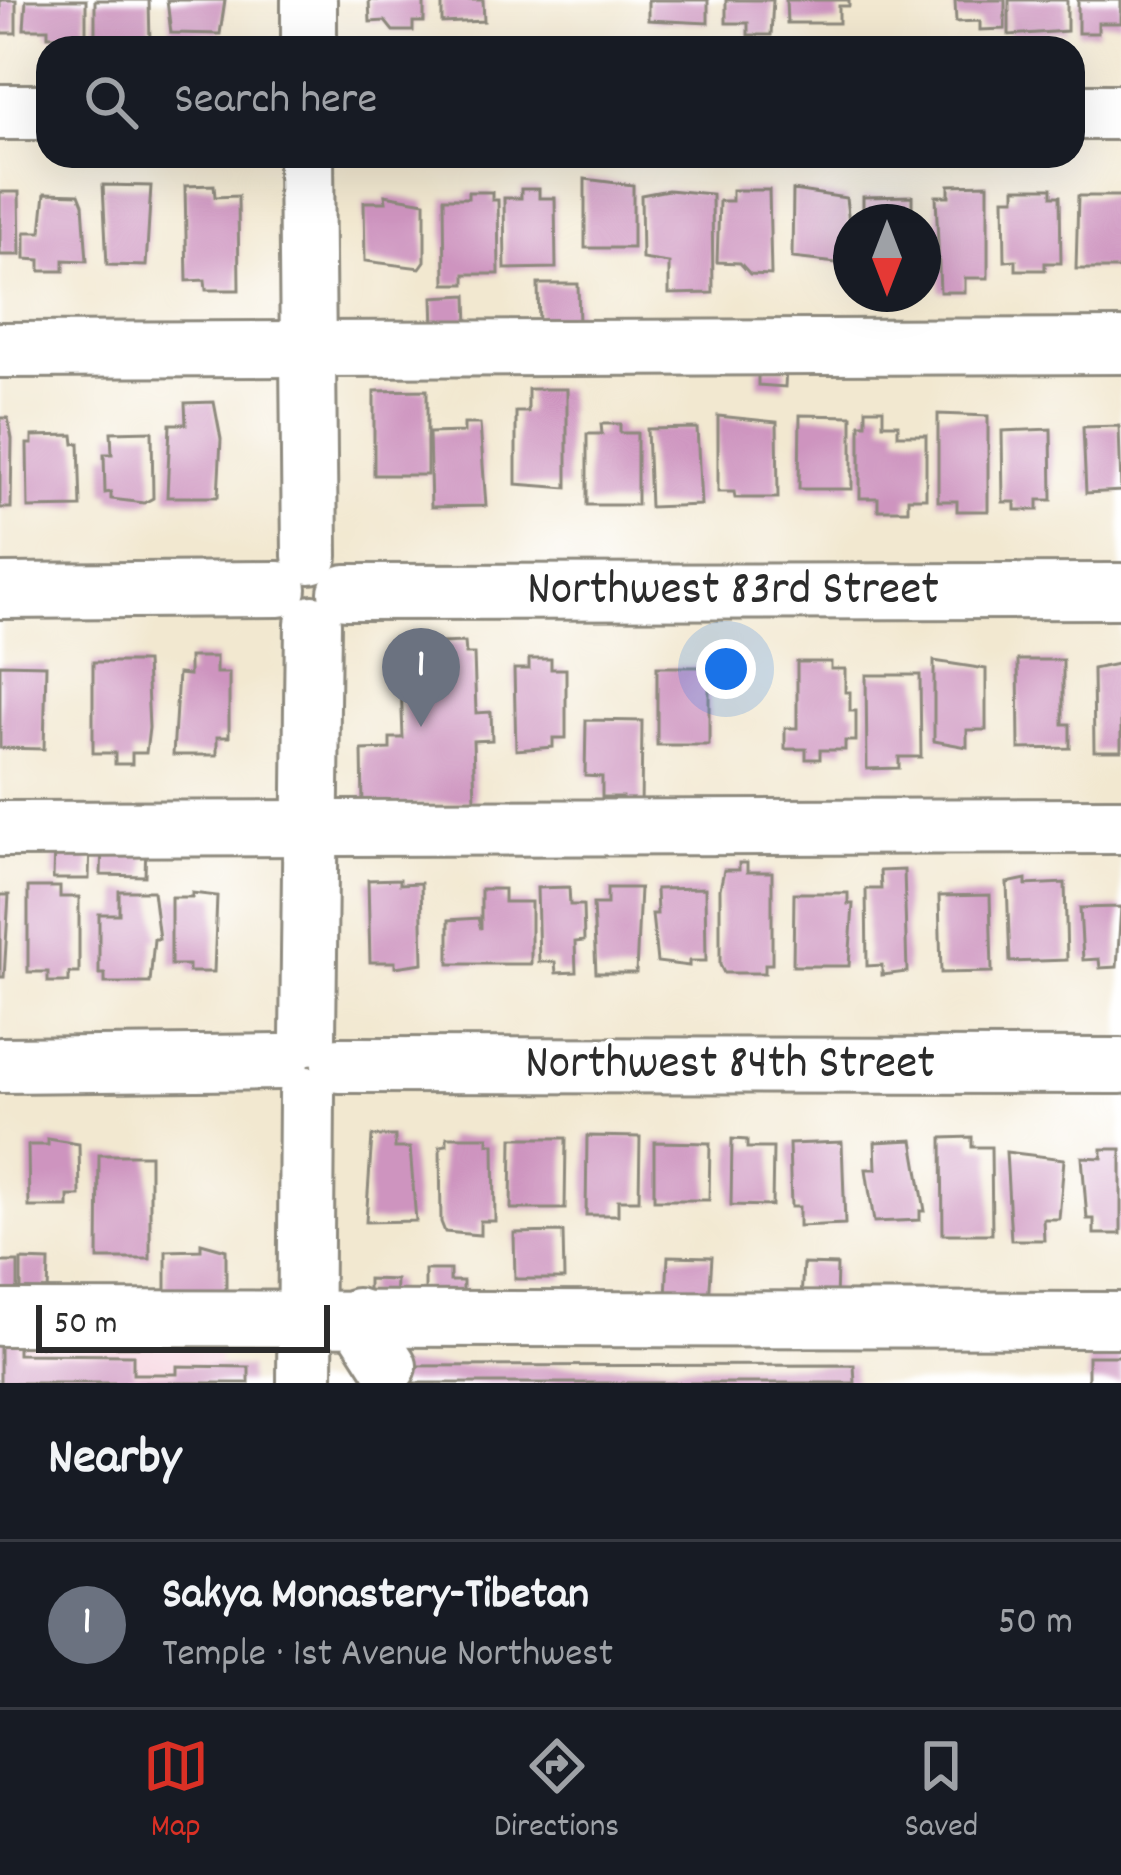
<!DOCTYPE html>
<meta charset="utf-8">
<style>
body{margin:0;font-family:Dekko,sans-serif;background:#20242c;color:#f1f3f6}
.compass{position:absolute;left:833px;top:204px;width:108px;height:108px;border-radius:50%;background:#171b24;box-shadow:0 12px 48px #0002;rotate:180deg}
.scale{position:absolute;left:36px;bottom:30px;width:294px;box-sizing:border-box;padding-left:12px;border:6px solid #2b2b2b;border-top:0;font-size:33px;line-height:42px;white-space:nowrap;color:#2b2b2b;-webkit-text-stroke:9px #fff;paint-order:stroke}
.you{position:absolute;left:726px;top:669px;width:42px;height:42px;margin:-30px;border:9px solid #fff;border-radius:50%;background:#1a73e8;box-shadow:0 0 0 18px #1a73e833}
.badge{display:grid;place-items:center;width:78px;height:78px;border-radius:50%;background:#d93025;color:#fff;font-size:39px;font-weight:700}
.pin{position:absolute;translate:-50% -99px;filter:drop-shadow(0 3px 6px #0008)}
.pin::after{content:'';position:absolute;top:63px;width:42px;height:36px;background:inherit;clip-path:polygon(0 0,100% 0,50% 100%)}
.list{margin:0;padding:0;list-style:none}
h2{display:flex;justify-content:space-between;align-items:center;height:156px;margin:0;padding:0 48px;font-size:51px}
h2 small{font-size:39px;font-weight:400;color:#9ea1a6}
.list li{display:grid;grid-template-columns:78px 1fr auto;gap:36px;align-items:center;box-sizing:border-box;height:168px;padding:0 48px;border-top:3px solid #363941}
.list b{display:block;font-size:45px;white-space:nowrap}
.list p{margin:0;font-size:39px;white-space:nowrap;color:#9ea1a6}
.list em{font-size:39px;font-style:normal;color:#9ea1a6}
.icon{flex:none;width:66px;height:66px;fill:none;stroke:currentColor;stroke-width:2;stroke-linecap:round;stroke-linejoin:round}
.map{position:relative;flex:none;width:1121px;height:1383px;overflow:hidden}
.search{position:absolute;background:#171b24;box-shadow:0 12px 48px #0002;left:36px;right:36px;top:36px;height:132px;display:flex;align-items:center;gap:30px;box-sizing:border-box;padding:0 42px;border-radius:36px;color:#9ea1a6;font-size:45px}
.sheet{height:324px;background:#171b24}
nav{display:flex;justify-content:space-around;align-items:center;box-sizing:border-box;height:168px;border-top:3px solid #363941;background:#171b24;font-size:33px;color:#9ea1a6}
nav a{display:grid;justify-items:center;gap:6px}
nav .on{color:#d93025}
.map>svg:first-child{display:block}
.built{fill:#f5cfdb}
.building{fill:#ce94bf}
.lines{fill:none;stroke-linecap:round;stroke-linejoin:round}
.minor-casing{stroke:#8e8a7e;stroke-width:60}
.minor{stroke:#fff;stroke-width:54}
.labels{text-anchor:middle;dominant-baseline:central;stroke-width:9;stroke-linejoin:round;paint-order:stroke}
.street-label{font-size:48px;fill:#2b2b2b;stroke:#fff}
</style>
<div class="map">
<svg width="1121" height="1383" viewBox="0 0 1121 1383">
<rect width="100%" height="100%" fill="#fff"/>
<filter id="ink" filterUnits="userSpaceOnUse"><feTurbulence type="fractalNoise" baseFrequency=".00833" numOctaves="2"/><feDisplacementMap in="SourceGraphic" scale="24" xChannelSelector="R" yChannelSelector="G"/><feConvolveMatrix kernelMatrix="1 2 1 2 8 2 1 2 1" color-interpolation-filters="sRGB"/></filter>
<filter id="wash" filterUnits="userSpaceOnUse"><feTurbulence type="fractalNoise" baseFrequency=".004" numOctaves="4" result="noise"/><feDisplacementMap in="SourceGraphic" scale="48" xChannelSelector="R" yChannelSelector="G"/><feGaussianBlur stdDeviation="2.7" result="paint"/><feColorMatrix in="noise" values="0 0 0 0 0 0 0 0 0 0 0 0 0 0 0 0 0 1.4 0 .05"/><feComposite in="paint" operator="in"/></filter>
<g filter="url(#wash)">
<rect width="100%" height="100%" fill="#f2e8d0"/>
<path class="built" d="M 0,1335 L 219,1336 L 219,1383 L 0,1383 Z"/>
<g id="blocks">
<g class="building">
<rect x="0" y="0" width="16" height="33"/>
<path d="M 26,0 L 86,0 L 86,35 L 48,36 L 48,29 L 24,29 Z"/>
<path d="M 95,0 L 149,0 L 150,43 L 95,44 Z"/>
<path d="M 167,0 L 225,0 L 220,34 L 171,33 Z"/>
<path d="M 369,0 L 424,0 L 424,22 L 413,22 L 413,31 L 393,31 L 385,21 L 370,22 Z"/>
<path d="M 442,0 L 483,0 L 484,21 L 442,23 Z"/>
<path d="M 648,0 L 708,0 L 708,23 L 648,20 Z"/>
<path d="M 726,0 L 773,0 L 771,35 L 748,35 L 748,23 L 726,23 Z"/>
<path d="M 786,0 L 849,0 L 849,6 L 839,6 L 839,23 L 787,23 Z"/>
<path d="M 955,0 L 1005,0 L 1005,29 L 980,30 L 980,21 L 956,22 Z"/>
<path d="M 1009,0 L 1067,0 L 1067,31 L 1009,35 Z"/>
<path d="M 1078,0 L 1121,0 L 1121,23 L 1098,23 L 1098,33 L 1078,33 Z"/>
<path d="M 585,179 L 633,185 L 633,248 L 585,248 Z"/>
<path d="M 988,184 L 988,278 L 965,278 L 965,292 L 940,292 L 936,196 L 949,196 L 949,185 Z"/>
<path d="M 103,185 L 151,186 L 146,266 L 107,265 Z"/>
<path d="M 214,185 L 215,197 L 238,196 L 239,290 L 206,290 L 205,280 L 187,281 L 185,186 Z"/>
<path d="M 1015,188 L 1052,188 L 1052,196 L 1060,196 L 1061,263 L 1045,263 L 1045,270 L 1016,270 L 1016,260 L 1005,261 L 1004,198 L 1015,198 Z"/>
<path d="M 521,189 L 539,189 L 539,198 L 555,198 L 556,268 L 505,269 L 504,198 L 521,198 Z"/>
<path d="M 668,190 L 712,194 L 713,293 L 669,294 L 669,263 L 642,259 L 641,195 Z"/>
<path d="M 732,190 L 769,190 L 771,275 L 750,274 L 740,263 L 717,262 L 719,201 L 732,201 Z"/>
<path d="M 793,190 L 846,198 L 851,238 L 846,264 L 792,258 Z"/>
<path d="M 0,192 L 19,192 L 20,255 L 0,255 Z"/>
<path d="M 468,192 L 492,192 L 492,200 L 498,200 L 499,274 L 465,274 L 465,284 L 445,284 L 444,198 L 468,198 Z"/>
<path d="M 45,193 L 79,194 L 83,204 L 87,261 L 64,260 L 64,271 L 40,271 L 40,260 L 25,259 L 25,232 L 41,232 Z"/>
<path d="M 385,195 L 425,202 L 425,261 L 420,268 L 365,261 L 364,202 L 386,202 Z"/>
<path d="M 912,196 L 912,222 L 863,222 L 863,197 Z"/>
<path d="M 1078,196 L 1121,196 L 1121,269 L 1076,269 Z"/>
<path d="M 538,284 L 578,284 L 579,326 L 539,327 Z"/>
<path d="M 467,295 L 468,328 L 434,329 L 433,297 Z"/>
<path d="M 758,367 L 786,368 L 785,387 L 758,385 Z"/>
<path d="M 528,389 L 567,389 L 567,488 L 516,484 L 516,412 L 528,412 Z"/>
<path d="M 427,390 L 427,475 L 374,475 L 374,391 Z"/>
<path d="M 214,402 L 221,439 L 218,497 L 167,497 L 170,424 L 186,424 L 185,403 Z"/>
<path d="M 866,409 L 883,409 L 883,424 L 898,424 L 898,435 L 926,435 L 926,498 L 908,498 L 908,510 L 878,510 L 878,498 L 860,498 L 860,424 L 866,424 Z"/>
<path d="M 938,414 L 988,416 L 988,511 L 957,511 L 957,501 L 938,501 Z"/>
<path d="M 800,415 L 852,416 L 852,489 L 799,489 Z"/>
<path d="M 718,416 L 777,422 L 778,498 L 735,498 L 734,492 L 718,492 Z"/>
<path d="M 0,418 L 8,418 L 12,439 L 11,508 L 0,508 Z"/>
<path d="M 464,424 L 480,424 L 486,506 L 431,507 L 429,433 L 464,432 Z"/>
<path d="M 601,424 L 620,424 L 620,433 L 637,433 L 637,505 L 587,505 L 587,434 L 602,434 Z"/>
<path d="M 1119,426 L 1121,491 L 1086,493 L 1083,427 Z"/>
<path d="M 697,428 L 701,505 L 650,507 L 647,429 Z"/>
<path d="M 1051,429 L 1052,500 L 1038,500 L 1038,510 L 1015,510 L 1015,502 L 1003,502 L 1002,431 Z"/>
<path d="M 152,431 L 153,498 L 144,503 L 111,499 L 111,492 L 105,493 L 104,454 L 112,454 L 111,432 Z"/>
<path d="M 73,435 L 74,444 L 79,443 L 81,507 L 28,508 L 27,444 L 32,444 L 32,436 Z"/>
<path d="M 465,642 L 466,654 L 474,654 L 476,713 L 491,712 L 492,740 L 473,741 L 475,801 L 363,807 L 362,750 L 390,749 L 390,738 L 403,738 L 400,654 L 413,654 L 413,644 Z"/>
<path d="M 189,657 L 216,657 L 216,673 L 229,673 L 229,737 L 217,737 L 217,755 L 173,755 L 178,674 L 189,675 Z"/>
<path d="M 529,659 L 551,659 L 551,669 L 566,669 L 566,738 L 553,738 L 553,747 L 516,750 L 514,669 L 529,669 Z"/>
<path d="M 1018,660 L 1063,660 L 1063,724 L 1070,724 L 1070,748 L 1019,749 Z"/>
<path d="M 934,661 L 986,669 L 986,730 L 967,730 L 967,747 L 934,741 Z"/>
<path d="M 93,662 L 146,662 L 149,728 L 146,753 L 132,753 L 132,764 L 115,764 L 115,753 L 93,753 Z"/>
<path d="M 797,662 L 831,662 L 831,669 L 845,669 L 845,692 L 850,692 L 850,711 L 856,711 L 856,741 L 845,741 L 845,750 L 820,750 L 820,759 L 806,759 L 806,749 L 785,749 L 785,728 L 797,728 Z"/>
<path d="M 1121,663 L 1121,751 L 1094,751 L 1093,669 Z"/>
<path d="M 0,664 L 46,665 L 44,749 L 0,748 Z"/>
<rect x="657" y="667" width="52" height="78"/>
<path d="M 866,675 L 920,675 L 921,757 L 899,757 L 899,768 L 867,769 Z"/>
<path d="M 586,720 L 642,721 L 641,811 L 622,811 L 622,797 L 602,797 L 602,777 L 585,776 Z"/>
<path d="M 54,842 L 90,843 L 89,879 L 53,879 Z"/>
<path d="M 102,843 L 146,843 L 145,876 L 101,875 Z"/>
<path d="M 739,863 L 747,863 L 747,872 L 772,872 L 772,964 L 765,964 L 765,973 L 724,973 L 720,965 L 720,889 L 724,870 L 739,870 Z"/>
<path d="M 904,870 L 907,972 L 882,975 L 882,965 L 867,966 L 866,889 L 881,889 L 880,871 Z"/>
<path d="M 400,879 L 400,884 L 421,883 L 423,963 L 395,967 L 395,962 L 370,962 L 368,880 Z"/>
<path d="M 1026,879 L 1026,885 L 1065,883 L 1067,960 L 1010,962 L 1007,883 Z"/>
<path d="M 28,887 L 60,887 L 60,897 L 79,897 L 79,973 L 69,973 L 69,982 L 48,982 L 48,972 L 28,972 Z"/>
<path d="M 569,887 L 570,905 L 583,905 L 584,941 L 575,942 L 576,972 L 556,973 L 555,962 L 539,962 L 537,888 Z"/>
<path d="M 607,888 L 640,888 L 636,973 L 596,973 L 593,904 L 607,904 Z"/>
<path d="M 705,888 L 706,961 L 689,961 L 689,966 L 657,962 L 652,914 L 657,914 L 656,889 Z"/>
<path d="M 481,889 L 504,889 L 504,902 L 531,902 L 531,964 L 449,964 L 449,920 L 478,918 L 481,929 Z"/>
<path d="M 119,891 L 153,891 L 159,939 L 154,939 L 150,983 L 105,983 L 105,974 L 99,974 L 99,914 L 119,914 Z"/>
<path d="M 192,893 L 217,896 L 214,972 L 189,972 L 189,965 L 171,965 L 171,897 L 192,897 Z"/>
<path d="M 794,893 L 848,893 L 848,904 L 853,904 L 849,966 L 793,966 Z"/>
<path d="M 0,895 L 9,895 L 4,977 L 0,977 Z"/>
<path d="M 990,895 L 992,972 L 941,973 L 939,896 Z"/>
<path d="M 1121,907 L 1117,967 L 1100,968 L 1099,959 L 1083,960 L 1080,908 Z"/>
<path d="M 372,1136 L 395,1136 L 395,1148 L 410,1148 L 416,1221 L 366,1222 Z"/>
<path d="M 587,1136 L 640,1137 L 639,1200 L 618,1200 L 618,1215 L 586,1215 Z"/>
<path d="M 447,1137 L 488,1137 L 488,1144 L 494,1144 L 495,1221 L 480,1221 L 480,1235 L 445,1232 L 441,1222 L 440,1146 L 447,1145 Z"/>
<path d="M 972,1137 L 972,1147 L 991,1147 L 992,1234 L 943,1234 L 942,1138 Z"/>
<path d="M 512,1138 L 566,1138 L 565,1209 L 511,1209 Z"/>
<path d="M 48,1139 L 79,1144 L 80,1196 L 68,1196 L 68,1207 L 29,1207 L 28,1145 L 48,1145 Z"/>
<path d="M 732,1139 L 747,1140 L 747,1148 L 773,1148 L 772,1206 L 731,1205 Z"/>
<path d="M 913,1140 L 925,1211 L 920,1211 L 920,1220 L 874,1222 L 866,1169 L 876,1169 L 875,1142 Z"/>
<path d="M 654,1142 L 710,1143 L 709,1200 L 654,1200 Z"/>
<path d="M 842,1142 L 845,1224 L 799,1226 L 799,1207 L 791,1207 L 789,1144 Z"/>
<path d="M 1102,1149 L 1121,1149 L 1121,1234 L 1094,1234 L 1094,1219 L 1087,1219 L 1082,1157 L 1102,1158 Z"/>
<path d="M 1006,1152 L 1064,1159 L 1059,1219 L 1043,1219 L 1044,1240 L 1011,1240 Z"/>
<path d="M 99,1155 L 150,1155 L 150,1259 L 98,1259 Z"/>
<path d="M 563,1232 L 564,1279 L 515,1279 L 514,1233 Z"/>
<path d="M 201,1243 L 226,1250 L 226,1291 L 166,1291 L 166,1251 L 201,1250 Z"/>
<path d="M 668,1256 L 712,1257 L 709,1301 L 666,1299 Z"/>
<path d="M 21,1260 L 49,1261 L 48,1295 L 21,1295 Z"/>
<rect x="0" y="1262" width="18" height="33"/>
<path d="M 803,1264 L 837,1265 L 836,1301 L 801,1300 Z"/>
<path d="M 425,1270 L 450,1270 L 450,1281 L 463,1281 L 463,1305 L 425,1305 Z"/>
<path d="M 368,1279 L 396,1280 L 395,1304 L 358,1290 L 368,1290 Z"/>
<path d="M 0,1335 L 18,1335 L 18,1354 L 133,1355 L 133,1374 L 177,1374 L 177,1366 L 249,1367 L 249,1383 L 0,1383 Z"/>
<rect x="1088" y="1356" width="33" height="27"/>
<path d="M 854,1365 L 855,1383 L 364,1383 L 364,1366 Z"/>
</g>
</g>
</g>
<g filter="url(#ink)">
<use href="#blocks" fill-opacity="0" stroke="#8e8a7e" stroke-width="3"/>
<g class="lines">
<defs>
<g id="minor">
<path d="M 309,48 L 309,0"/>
<path d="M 0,112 L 48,112"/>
<path d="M 1073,112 L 1121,112"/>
<path d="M 306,156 L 310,556"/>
<path d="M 0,350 L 1121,346"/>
<path d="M 0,591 L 279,589"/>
<path d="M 346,592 L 1121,591"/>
<path d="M 0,829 L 1121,826"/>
<path d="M 308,1037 L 313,623"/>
<path d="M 0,1065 L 281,1062"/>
<path d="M 339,1065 L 1121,1066"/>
<path d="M 357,1316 L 389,1366"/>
<path d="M 0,1318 L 1121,1320"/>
<path d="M 305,1383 L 307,1094"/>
</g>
</defs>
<use href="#minor" class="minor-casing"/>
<use href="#minor" class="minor"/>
</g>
</g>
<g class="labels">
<g class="street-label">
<text x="733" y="592">Northwest 83rd Street</text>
<text x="730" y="1066">Northwest 84th Street</text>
</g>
</g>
</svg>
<svg class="compass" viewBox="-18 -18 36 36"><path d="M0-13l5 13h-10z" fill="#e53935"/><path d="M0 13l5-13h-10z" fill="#9ea1a6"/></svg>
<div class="scale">50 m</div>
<div class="you"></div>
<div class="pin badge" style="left:421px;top:727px;background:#6b7280">1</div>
<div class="search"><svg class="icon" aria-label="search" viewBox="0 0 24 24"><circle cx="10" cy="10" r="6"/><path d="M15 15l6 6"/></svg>Search here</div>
</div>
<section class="sheet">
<h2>Nearby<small></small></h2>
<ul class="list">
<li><span class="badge" style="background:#6b7280">1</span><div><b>Sakya Monastery-Tibetan</b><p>Temple · 1st Avenue Northwest</p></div><em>50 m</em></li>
</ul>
</section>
<nav>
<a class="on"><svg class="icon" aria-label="map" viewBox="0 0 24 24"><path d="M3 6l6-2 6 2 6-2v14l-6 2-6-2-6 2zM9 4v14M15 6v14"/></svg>Map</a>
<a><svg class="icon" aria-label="directions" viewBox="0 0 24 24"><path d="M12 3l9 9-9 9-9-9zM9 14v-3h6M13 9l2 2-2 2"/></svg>Directions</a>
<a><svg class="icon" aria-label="saved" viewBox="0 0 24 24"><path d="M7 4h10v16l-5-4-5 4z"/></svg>Saved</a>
</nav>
